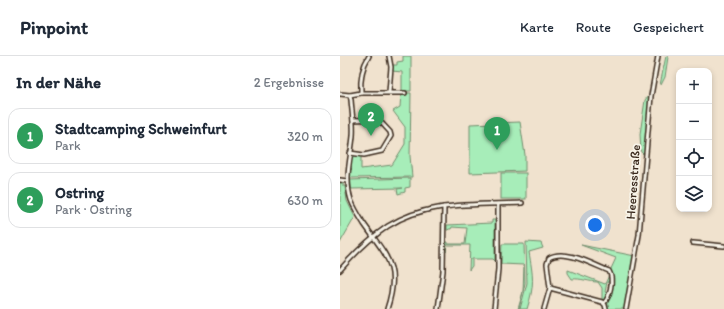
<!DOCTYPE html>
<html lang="de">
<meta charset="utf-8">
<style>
body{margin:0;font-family:Itim,sans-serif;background:#f6f6f7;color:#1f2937}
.controls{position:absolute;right:12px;top:12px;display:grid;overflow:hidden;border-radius:8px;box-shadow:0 2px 6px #0003}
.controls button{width:36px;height:36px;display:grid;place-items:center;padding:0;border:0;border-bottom:1px solid #e0e1e3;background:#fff;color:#1f2937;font:20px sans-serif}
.you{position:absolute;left:255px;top:169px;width:14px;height:14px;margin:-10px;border:3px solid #fff;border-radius:50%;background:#1a73e8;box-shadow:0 0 0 6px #1a73e833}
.badge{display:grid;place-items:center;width:26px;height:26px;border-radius:50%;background:#1f6fb2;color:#fff;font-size:13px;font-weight:700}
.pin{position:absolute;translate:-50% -33px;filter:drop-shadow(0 1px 2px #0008)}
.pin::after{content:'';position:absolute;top:21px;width:14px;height:12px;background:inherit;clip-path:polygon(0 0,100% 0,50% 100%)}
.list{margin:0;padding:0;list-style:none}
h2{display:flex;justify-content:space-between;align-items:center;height:52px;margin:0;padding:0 16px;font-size:17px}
h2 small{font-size:13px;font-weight:400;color:#747a83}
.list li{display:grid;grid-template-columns:26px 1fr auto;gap:12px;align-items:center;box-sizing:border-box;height:56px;margin:0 8px 8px;padding:0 8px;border:1px solid #e0e1e3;border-radius:12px}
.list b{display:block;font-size:15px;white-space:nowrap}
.list p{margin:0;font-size:13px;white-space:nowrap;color:#747a83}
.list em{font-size:13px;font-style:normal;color:#747a83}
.icon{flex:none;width:22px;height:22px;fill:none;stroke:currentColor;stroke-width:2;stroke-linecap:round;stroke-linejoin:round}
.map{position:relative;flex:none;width:384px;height:253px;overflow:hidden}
header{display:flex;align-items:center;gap:24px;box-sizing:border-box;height:56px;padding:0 20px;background:#fff;border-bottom:1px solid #e0e1e3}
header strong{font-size:19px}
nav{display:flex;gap:22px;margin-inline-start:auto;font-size:14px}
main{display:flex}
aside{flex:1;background:#fff}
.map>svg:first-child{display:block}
.green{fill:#a7edb9;stroke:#718c6c}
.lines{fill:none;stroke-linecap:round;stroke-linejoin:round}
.minor-casing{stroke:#3b2a1e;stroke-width:6}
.minor{stroke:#f7f3e8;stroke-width:3}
.labels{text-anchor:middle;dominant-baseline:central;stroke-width:3.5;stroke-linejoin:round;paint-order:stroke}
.street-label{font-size:13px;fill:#3b2a1e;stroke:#f7f3e8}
</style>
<header>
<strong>Pinpoint</strong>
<nav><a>Karte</a><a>Route</a><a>Gespeichert</a></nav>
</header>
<main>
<aside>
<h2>In der Nähe<small>2 Ergebnisse</small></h2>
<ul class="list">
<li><span class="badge" style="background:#2e9e5b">1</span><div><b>Stadtcamping Schweinfurt</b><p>Park</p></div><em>320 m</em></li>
<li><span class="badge" style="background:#2e9e5b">2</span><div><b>Ostring</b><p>Park · Ostring</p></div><em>630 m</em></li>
</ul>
</aside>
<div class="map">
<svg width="384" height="253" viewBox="0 0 384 253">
<rect width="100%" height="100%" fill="#f0e2ce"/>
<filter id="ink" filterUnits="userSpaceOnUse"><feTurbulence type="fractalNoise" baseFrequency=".025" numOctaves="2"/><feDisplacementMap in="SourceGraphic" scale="8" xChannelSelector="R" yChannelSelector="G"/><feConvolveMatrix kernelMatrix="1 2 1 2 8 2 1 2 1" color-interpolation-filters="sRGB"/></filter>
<g filter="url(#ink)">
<g class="green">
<path d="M 63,0 L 71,0 L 71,35 L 62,35 L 62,16 L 52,15 L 52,9 L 57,9 L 57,6 L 63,5 Z"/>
<path d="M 326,0 L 328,1 L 325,21 L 321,29 L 320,29 Z"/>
<path d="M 61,37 L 71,37 L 70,100 L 72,121 L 10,122 L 10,115 L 12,113 L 10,111 L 13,99 L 21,100 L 21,113 L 52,109 L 65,88 L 65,71 L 53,55 L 60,51 Z"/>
<path d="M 308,40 L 310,40 L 305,100 L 301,96 L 300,78 L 305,44 Z"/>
<path d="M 180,66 L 185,99 L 185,115 L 130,117 L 130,68 Z"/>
<rect x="161" y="117" width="25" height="26"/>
<path d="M 70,122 L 70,131 L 65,132 L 65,136 L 58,138 L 57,133 L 63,132 L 11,133 L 10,124 Z"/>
<path d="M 0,126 L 3,126 L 3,130 L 5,130 L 7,145 L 15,161 L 0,187 Z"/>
<path d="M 152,164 L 155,164 L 155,205 L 153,203 L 132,203 L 132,210 L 129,214 L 130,189 L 107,189 L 106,196 L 106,186 L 108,186 L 108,188 L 125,188 L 127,172 L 112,171 L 111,173 L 109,173 L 108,174 L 107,174 L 107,169 L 152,167 Z"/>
<path d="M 186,186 L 201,187 L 203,192 L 189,196 C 193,221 195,228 187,253 L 180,253 L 187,227 Z"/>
<path d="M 162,188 L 184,188 L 185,227 L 179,253 L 178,253 L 183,236 L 184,209 L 161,208 Z"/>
<path d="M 241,189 L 295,200 L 285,253 L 268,253 C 266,241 278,227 270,215 L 276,202 Z"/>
<path d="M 228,214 L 265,228 L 269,219 L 269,226 L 267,226 L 265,236 L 267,237 L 265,243 L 262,244 L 262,232 L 258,226 C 249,226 241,222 232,223 L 228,217 Z"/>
</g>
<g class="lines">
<defs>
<g id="minor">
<path d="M 49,0 L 51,11 L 49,36"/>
<path d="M 21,37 C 20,24 22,11 29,0"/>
<path d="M 0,38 L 10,39 L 21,37 L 65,37"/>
<path d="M 10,39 L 11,44 C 12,56 14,68 13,80 C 11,102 4,122 11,144 C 14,152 19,160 24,168 C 47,201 61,211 47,253"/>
<path d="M 10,97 L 24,99 L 42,95 L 51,80 L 50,76 L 38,63 L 13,64"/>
<path d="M 0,124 L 7,125"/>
<path d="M 353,187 L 384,190"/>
<path d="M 0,214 C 14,198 30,182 48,170 C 87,145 137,149 182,147"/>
<path d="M 210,232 L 262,246 L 265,249 L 266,253"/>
<path d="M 98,253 L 103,215 L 104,151"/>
<path d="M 154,253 L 158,213 L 158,148"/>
<path d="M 204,253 L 210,232 L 207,208 L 209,202 C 224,192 254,209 269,215 C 274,223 270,241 264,247"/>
<path d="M 286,253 L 299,179 L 311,40 L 318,0"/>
</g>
</defs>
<use href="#minor" class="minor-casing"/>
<use href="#minor" class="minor"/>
</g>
</g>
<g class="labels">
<g class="street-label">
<text transform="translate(293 126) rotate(-86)">Heeresstraße</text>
</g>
</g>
</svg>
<div class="controls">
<button>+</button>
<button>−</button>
<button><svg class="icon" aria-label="locate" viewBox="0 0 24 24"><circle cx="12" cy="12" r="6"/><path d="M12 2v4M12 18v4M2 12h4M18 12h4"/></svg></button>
<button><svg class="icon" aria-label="layers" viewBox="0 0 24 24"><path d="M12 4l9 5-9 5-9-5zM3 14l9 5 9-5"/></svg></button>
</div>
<div class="you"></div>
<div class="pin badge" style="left:157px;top:94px;background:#2e9e5b">1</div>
<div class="pin badge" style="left:31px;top:80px;background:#2e9e5b">2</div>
</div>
</main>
